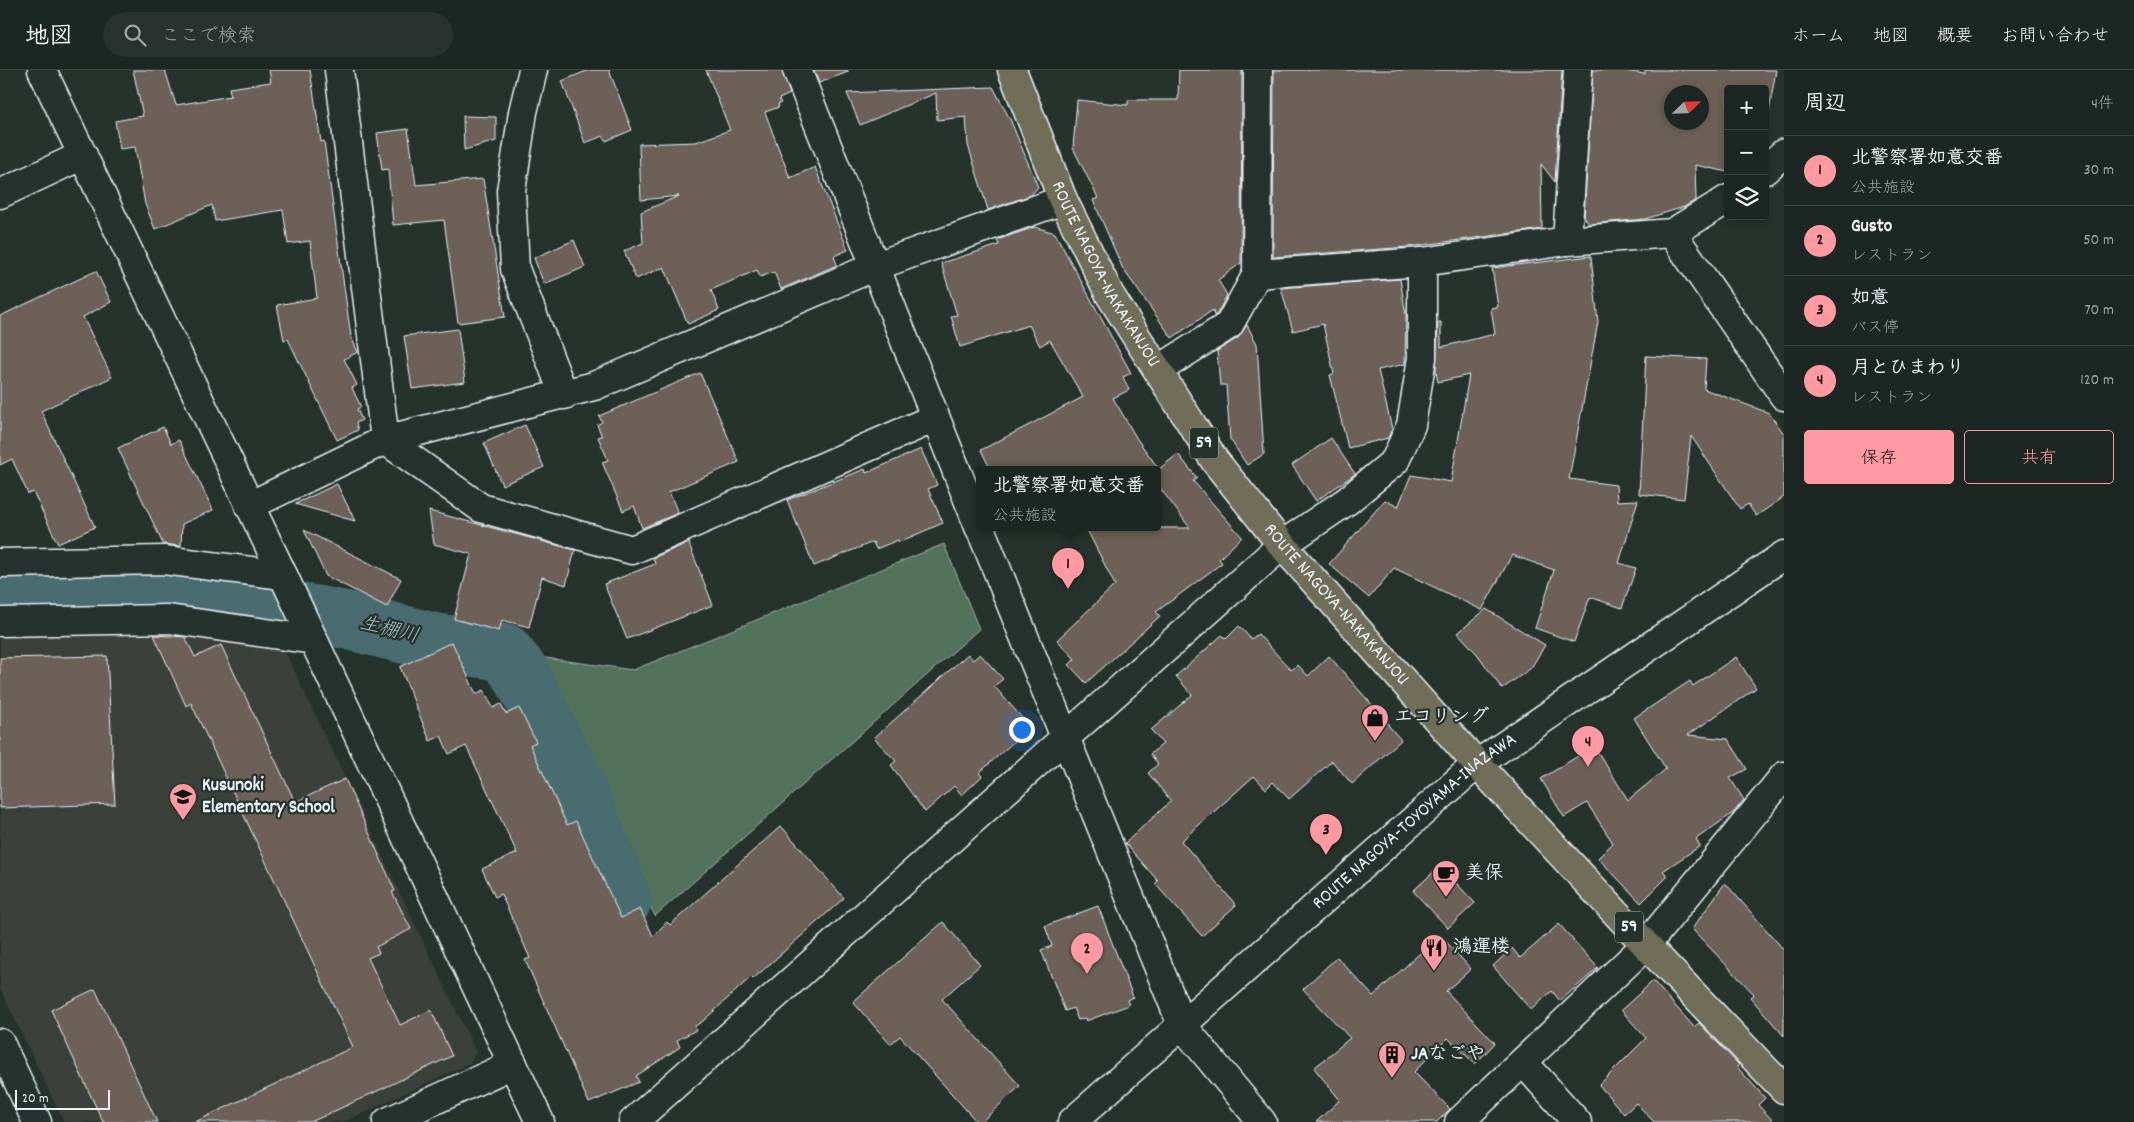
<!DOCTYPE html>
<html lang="ja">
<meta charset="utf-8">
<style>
body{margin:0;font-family:Dekko,"Klee One",sans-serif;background:#29322f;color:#f1f3f6}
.controls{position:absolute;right:15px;top:15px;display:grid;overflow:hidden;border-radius:5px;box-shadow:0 2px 8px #0003}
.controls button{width:45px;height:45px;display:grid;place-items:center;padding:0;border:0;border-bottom:1px solid #3a4340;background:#1c2622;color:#f1f3f6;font:25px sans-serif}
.compass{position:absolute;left:1664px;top:15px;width:45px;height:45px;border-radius:50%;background:#1c2622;box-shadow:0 2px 8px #0003;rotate:67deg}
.scale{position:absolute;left:15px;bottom:12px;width:95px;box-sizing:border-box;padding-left:5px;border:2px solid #e8f1f8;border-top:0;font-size:14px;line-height:18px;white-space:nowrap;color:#e8f1f8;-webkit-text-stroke:4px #26332d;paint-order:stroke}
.you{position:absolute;left:1021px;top:659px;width:18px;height:18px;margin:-12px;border:4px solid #fff;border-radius:50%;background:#1a73e8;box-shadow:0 0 0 8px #1a73e833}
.badge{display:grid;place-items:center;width:32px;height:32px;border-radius:50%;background:#ff9aa2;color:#111;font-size:16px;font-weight:700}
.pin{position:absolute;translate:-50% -41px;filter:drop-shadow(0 1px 2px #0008)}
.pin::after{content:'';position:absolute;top:26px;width:18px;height:15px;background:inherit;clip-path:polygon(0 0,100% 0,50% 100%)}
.popup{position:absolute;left:976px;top:396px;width:185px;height:65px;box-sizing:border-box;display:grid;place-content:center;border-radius:5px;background:#1c2622;filter:drop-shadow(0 1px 4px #0005);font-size:16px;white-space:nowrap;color:#a0a5a5}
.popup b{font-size:19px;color:#f1f3f6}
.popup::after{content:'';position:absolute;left:50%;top:100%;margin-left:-10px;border:10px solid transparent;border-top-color:#1c2622}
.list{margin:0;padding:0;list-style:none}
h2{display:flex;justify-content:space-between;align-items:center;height:65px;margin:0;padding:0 20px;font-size:21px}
h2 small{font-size:16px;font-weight:400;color:#a0a5a5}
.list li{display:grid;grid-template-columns:32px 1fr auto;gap:15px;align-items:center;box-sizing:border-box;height:70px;padding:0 20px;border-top:1px solid #3a4340}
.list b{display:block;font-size:19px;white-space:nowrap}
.list p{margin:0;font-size:16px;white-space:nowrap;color:#a0a5a5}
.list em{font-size:16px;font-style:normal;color:#a0a5a5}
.actions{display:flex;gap:10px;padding:15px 20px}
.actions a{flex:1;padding:11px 0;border:1px solid #ff9aa2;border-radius:5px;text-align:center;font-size:18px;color:#ff9aa2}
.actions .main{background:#ff9aa2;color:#111}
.icon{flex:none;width:28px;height:28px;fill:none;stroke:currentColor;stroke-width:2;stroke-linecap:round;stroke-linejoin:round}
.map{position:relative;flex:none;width:1784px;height:1052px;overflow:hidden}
header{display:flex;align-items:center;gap:30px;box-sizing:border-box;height:70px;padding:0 25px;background:#1c2622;border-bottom:1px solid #3a4340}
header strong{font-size:24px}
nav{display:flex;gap:28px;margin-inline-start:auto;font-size:18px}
.search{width:350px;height:45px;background:#29322f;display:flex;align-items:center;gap:12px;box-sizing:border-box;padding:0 18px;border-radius:28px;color:#a0a5a5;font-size:19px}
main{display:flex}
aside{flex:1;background:#1c2622}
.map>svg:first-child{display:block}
.built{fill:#3b413a}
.green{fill:#52725c;stroke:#9db2aa}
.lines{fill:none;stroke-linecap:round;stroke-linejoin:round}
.river{stroke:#496c70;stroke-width:58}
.building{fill:#6c6158;stroke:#e8f1f8;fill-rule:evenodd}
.street-casing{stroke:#e8f1f8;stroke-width:31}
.secondary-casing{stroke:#e8f1f8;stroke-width:31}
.primary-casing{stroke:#e8f1f8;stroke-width:31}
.street{stroke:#26332d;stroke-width:28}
.secondary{stroke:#26332d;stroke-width:28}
.primary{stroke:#706e59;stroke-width:28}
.labels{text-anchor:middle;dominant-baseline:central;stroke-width:4.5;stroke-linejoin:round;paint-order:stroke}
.shield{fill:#26332d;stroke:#aeb8bb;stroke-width:1}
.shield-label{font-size:18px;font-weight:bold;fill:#e8f1f8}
.street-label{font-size:19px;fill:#e8f1f8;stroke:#26332d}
.poi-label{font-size:19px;font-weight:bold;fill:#e8f1f8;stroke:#26332d;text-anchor:start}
.water-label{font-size:20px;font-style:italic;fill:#a8bcc2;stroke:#26332d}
</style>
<header>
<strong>地図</strong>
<div class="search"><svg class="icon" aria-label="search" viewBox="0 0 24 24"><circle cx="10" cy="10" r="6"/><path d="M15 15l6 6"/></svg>ここで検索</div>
<nav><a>ホーム</a><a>地図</a><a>概要</a><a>お問い合わせ</a></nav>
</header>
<main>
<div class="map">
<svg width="1784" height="1052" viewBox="0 0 1784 1052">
<rect width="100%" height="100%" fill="#26332d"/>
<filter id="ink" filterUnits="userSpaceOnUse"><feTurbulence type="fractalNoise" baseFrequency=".02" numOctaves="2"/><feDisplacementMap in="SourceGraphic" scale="10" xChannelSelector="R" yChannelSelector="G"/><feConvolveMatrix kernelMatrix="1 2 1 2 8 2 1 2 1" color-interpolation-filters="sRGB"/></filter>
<g filter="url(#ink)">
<path class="built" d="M 112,562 L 184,564 L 279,578 L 286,584 L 476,982 L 470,993 L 343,1052 L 64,1052 L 0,918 L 0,566 Z"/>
<path class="green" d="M 944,474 L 979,559 L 655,846 L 531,586 L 633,600 Z"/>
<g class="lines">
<path class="river" d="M 0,520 L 83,516 L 163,517 L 346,550 L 434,572 L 504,582 L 521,604 L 574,711 L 623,830"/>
</g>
<g class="building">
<path d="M 133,0 L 165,0 L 176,35 L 231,26 L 229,18 L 271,12 L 269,0 L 310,0 L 321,72 L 324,71 L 351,267 L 358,282 L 344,289 L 357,315 L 352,318 L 361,337 L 357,339 L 362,350 L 356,353 L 358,360 L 337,370 L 288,269 L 284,270 L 277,235 L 317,228 L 310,171 L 288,174 L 283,140 L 215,151 L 212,135 L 155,159 L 145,134 L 135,77 L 120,79 L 115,51 L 143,46 Z"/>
<path d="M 589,0 L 609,0 L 632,60 L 606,71 L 603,66 L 585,73 L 562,11 Z"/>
<path d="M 706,0 L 782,0 L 790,24 L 779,29 L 781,33 L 778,34 L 779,37 L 765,42 L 775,69 L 790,108 L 815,97 L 848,180 L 834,186 L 837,195 L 781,219 L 774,202 L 760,207 L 757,200 L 711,220 L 719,240 L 688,254 L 664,197 L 636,209 L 624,181 L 643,173 L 641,142 L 679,126 L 641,130 L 639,74 L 696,72 L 730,60 Z"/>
<path d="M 814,0 L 848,0 L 848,2 L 819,13 Z"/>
<path d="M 1179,0 L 1242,0 L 1241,193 L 1218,210 L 1227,225 L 1217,244 L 1214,246 L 1213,240 L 1172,268 L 1123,199 L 1093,130 L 1098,128 L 1073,78 L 1077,30 L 1128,35 L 1128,30 L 1178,30 Z"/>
<path d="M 1274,0 L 1562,0 L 1555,112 L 1541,94 L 1542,159 L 1408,177 L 1273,187 Z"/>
<path d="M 1593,0 L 1618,0 L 1645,4 L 1645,0 L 1776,0 L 1766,59 L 1765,19 L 1728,19 L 1728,102 L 1695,95 L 1696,130 L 1684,137 L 1645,149 L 1589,154 L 1584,147 ZM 1672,22 L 1702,22 L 1702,52 L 1672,52 Z"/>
<path d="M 993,17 L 1010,49 L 1038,117 L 1031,125 L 988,140 L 968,75 L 966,47 L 937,50 L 936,23 L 860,55 L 847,23 Z"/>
<path d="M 463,46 L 496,47 L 496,71 L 464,80 Z"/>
<path d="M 408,59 L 416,115 L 483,109 L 505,247 L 458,253 L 444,150 L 393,155 L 388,99 L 382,100 L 377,63 Z"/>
<path d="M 1035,157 L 1055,163 L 1131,303 L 1123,307 L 1129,320 L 1113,328 L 1137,369 L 1159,399 L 1178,384 L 1197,408 L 1193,411 L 1242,467 L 1219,489 L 1222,493 L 1156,542 L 1160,546 L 1086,613 L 1069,595 L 1075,589 L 1057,570 L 1115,515 L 1086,458 L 1190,458 L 1157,414 L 1158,400 L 991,400 L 981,380 L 1083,327 L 1050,270 L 1040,276 L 1029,255 L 960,277 L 951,246 L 957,245 L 941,193 L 999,175 L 997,170 Z"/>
<path d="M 574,170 L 585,197 L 544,214 L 534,188 Z"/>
<path d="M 1591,186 L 1598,252 L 1569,409 L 1616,415 L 1617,431 L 1638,430 L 1619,493 L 1636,498 L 1622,538 L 1590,527 L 1574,572 L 1535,558 L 1554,500 L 1512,485 L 1482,540 L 1394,498 L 1369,528 L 1329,494 L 1385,430 L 1398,437 L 1411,405 L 1451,412 L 1469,305 L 1438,312 L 1436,301 L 1438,252 L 1441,252 L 1441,277 L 1495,264 L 1491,238 L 1498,237 L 1492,198 Z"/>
<path d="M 96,201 L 111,232 L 83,247 L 112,307 L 41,341 L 95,457 L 58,474 L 33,422 L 28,424 L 12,389 L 0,395 L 0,246 Z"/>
<path d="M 1400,209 L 1406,245 L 1405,294 L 1378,300 L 1392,359 L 1388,368 L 1348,378 L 1330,305 L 1334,304 L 1323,254 L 1293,261 L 1281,218 Z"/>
<path d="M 1247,255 L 1257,274 L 1264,384 L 1247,395 L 1230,369 L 1226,315 L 1220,315 L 1217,281 L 1238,268 Z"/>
<path d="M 458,259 L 465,312 L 412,319 L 404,266 Z"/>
<path d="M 1646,286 L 1706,289 L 1704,319 L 1769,343 L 1784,364 L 1784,427 L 1756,446 L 1748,434 L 1740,439 L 1691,366 L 1684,429 L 1639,424 Z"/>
<path d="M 700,303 L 739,392 L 669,422 L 678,443 L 642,458 L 634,436 L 623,441 L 602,392 L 608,390 L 598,367 L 602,366 L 597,355 L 602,352 L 599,346 Z"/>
<path d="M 525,355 L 544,397 L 502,415 L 484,373 Z"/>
<path d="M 163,357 L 171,374 L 179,370 L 213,440 L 182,454 L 181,476 L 163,474 L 118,378 Z"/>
<path d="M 1331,368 L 1355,404 L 1316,431 L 1292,395 Z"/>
<path d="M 921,379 L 937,415 L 928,419 L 943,453 L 899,472 L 898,470 L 876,479 L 873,472 L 814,496 L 787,430 L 865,399 L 866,403 Z"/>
<path d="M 337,414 L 355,451 L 295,434 Z"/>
<path d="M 429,441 L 575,480 L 566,515 L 542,507 L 529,557 L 502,550 L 499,561 L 454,549 L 471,484 L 434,474 Z"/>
<path d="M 304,460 L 401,509 L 387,537 L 326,506 Z"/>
<path d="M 690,472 L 689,474 L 713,535 L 627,569 L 604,514 L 655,494 L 653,488 Z"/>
<path d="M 1486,539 L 1545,575 L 1531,598 L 1502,619 L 1478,585 L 1458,563 Z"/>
<path d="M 1239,556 L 1251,569 L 1258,564 L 1291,600 L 1298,595 L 1308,606 L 1329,586 L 1389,654 L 1388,655 L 1401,670 L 1352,714 L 1332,691 L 1289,729 L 1273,712 L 1266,719 L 1254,706 L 1181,771 L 1236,835 L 1202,866 L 1155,814 L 1158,811 L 1125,773 L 1171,731 L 1148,703 L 1158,694 L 1150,684 L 1163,674 L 1151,660 L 1192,625 L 1176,606 L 1222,565 L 1226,569 Z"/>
<path d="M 154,565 L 185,567 L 195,587 L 221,575 L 295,732 L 345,709 L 395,821 L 392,822 L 411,859 L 376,877 L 379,883 L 368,888 L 400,955 L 431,940 L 452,986 L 311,1052 L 195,1052 L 353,977 L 191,633 L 186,636 Z"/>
<path d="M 452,572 L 476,624 L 484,620 L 493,638 L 501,634 L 506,644 L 519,638 L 536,672 L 530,675 L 567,755 L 576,751 L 621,848 L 640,839 L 653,866 L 667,852 L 670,855 L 781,756 L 844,828 L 753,909 L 751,907 L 703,951 L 695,956 L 696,960 L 677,970 L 680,977 L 636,1006 L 639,1012 L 589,1033 L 525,890 L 530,888 L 501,824 L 495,827 L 482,799 L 517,783 L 466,676 L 449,684 L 441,666 L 430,671 L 400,597 Z"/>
<path d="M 968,584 L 973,590 L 980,584 L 1003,609 L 994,616 L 1030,657 L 979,703 L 982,706 L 962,725 L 954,716 L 925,742 L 891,695 L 896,691 L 874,668 Z"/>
<path d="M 107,586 L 115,734 L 0,738 L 0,588 Z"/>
<path d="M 1736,587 L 1756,618 L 1688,665 L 1728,669 L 1747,699 L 1730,708 L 1744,730 L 1733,743 L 1696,769 L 1700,776 L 1663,801 L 1668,806 L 1641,833 L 1598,788 L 1613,773 L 1587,733 L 1564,747 L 1541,709 L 1594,676 L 1628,730 L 1666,699 L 1634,648 L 1690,611 L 1693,616 Z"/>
<path d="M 1440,796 L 1475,833 L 1448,858 L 1413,821 Z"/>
<path d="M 1725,813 L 1784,880 L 1784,966 L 1750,927 L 1754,924 L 1692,859 Z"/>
<path d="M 1098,836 L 1133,927 L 1127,930 L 1129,935 L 1086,951 L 1085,948 L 1078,950 L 1073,938 L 1065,941 L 1041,880 L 1052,876 L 1045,856 Z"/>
<path d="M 943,852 L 980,895 L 942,929 L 1020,1016 L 981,1052 L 977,1052 L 900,966 L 890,974 L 853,932 Z"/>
<path d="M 1559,854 L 1598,898 L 1560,931 L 1552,921 L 1531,940 L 1493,896 L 1512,878 L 1520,888 Z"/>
<path d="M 1440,865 L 1471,899 L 1446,921 L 1495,973 L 1475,994 L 1448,968 L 1414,1002 L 1450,1039 L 1437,1052 L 1316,1052 L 1340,1030 L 1314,998 L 1350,968 L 1303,919 L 1337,887 L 1373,926 Z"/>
<path d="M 1653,911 L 1694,957 L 1699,953 L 1739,995 L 1737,997 L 1765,1028 L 1758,1035 L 1774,1052 L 1654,1052 L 1636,1033 L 1624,1044 L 1599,1015 L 1646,968 L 1621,940 Z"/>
<path d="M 95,919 L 157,1052 L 103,1052 L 51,940 Z"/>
</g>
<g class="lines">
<defs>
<g id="street">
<path d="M 339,0 L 385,370 L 481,438 L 632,480 L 935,348"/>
<path d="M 533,0 L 523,42 L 511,121 L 515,199 L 564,325"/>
<path d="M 797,0 L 979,457"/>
<path d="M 1765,100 L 1784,83"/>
<path d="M 0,124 L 83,85"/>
<path d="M 1672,163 L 1784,326"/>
<path d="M 1567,171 L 1578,0"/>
<path d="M 1257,204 L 1422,192 L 1567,171 L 1672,163 L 1728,129"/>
<path d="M 1158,300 L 1229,255 L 1257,204 L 1258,0"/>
<path d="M 249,436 L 385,370 L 594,316 L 876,196 L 1063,130"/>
<path d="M 980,458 L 1182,955 L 1262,1052"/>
<path d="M 0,493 L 164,490 L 283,505"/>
<path d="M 0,552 L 168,549 L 314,570"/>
<path d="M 0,973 L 37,1052"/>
<path d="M 1524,993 L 1577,1052"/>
<path d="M 387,1052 L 513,994"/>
<path d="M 633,1052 L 1282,475 L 1347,431 L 1395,391 L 1411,355 L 1422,288 L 1422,192"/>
<path d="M 1459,1052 L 1646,875 L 1784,706"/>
</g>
<g id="secondary">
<path d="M 42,0 L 283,505 L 540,1052"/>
<path id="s1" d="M 1072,1052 L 1477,694 L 1784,485"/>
</g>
<g id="primary">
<path id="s2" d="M 1012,0 L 1063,130 L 1110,225 L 1215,391 L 1282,475 L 1477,694 L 1646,875 L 1784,1019"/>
</g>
</defs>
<use href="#street" class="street-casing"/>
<use href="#secondary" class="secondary-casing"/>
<use href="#primary" class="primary-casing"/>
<use href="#street" class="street"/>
<use href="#secondary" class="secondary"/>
<use href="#primary" class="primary"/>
</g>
</g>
<defs>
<symbol id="shop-pin" viewBox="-11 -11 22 30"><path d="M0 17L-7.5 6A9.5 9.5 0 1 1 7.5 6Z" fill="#ff9aa2" stroke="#26332d"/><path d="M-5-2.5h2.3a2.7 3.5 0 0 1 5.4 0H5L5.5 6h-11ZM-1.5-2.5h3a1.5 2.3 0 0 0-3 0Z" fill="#111"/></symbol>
<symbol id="school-pin" viewBox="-11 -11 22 30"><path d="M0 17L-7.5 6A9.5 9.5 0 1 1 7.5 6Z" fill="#ff9aa2" stroke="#26332d"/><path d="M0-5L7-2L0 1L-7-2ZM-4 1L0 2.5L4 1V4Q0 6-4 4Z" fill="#111"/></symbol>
<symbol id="cafe-pin" viewBox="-11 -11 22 30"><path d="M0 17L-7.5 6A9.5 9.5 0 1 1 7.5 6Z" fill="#ff9aa2" stroke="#26332d"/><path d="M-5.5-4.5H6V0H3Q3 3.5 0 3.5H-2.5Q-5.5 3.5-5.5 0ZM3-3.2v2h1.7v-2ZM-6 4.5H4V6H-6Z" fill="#111"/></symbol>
<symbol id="restaurant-pin" viewBox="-11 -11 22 30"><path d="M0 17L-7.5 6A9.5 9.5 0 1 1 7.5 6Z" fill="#ff9aa2" stroke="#26332d"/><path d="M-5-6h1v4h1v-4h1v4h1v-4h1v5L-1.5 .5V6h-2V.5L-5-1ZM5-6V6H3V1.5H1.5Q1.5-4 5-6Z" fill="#111"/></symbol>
<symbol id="building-pin" viewBox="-11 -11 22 30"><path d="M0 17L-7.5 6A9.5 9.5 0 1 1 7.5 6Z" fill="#ff9aa2" stroke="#26332d"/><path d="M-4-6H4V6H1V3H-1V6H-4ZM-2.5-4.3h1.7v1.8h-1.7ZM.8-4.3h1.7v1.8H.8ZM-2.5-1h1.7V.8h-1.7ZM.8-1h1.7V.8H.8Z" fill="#111"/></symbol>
</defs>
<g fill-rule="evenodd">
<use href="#shop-pin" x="1359" y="632" width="32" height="43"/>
<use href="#school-pin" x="167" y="711" width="32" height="43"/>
<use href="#cafe-pin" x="1430" y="788" width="32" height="43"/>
<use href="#restaurant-pin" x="1418" y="862" width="32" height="43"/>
<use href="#building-pin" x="1376" y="969" width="32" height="43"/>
</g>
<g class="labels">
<g class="shield">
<rect x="1190" y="357.5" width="28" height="31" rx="4"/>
<rect x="1615" y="841.5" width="28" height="31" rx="4"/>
</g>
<g class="shield-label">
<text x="1204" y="373">59</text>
<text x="1629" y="857">59</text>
</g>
<g class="street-label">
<text stroke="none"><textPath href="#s2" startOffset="225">ROUTE NAGOYA-NAKAKANJOU</textPath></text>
<text stroke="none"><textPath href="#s2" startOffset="630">ROUTE NAGOYA-NAKAKANJOU</textPath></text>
<text stroke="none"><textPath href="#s1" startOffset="456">ROUTE NAGOYA-TOYOYAMA-INAZAWA</textPath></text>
</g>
<g class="poi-label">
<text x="1394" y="648">エコリング</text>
<text x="202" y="716">Kusunoki<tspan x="202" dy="22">Elementary School</tspan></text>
<text x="1465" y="804">美保</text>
<text x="1453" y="878">鴻運楼</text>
<text x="1411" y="985">JAなごや</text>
</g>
<g class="water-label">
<text transform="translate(389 561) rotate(14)">生棚川</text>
</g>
</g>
</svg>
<div class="controls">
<button>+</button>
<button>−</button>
<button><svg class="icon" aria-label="layers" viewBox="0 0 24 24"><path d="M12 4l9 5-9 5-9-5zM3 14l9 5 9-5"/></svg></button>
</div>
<svg class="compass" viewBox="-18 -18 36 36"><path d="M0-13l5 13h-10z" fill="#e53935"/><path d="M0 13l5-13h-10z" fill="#a0a5a5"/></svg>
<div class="scale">20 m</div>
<div class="you"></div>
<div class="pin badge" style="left:1068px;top:519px">1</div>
<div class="popup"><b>北警察署如意交番</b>公共施設</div>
<div class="pin badge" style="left:1087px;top:904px">2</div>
<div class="pin badge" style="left:1326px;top:785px">3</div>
<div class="pin badge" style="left:1588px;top:697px">4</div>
</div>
<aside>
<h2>周辺<small>4件</small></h2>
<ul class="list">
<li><span class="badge">1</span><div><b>北警察署如意交番</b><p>公共施設</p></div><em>30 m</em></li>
<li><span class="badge">2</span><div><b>Gusto</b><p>レストラン</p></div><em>50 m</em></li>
<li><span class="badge">3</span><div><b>如意</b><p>バス停</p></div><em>70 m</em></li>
<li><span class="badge">4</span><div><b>月とひまわり</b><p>レストラン</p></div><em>120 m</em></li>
</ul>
<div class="actions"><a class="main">保存</a><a>共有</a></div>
</aside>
</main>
